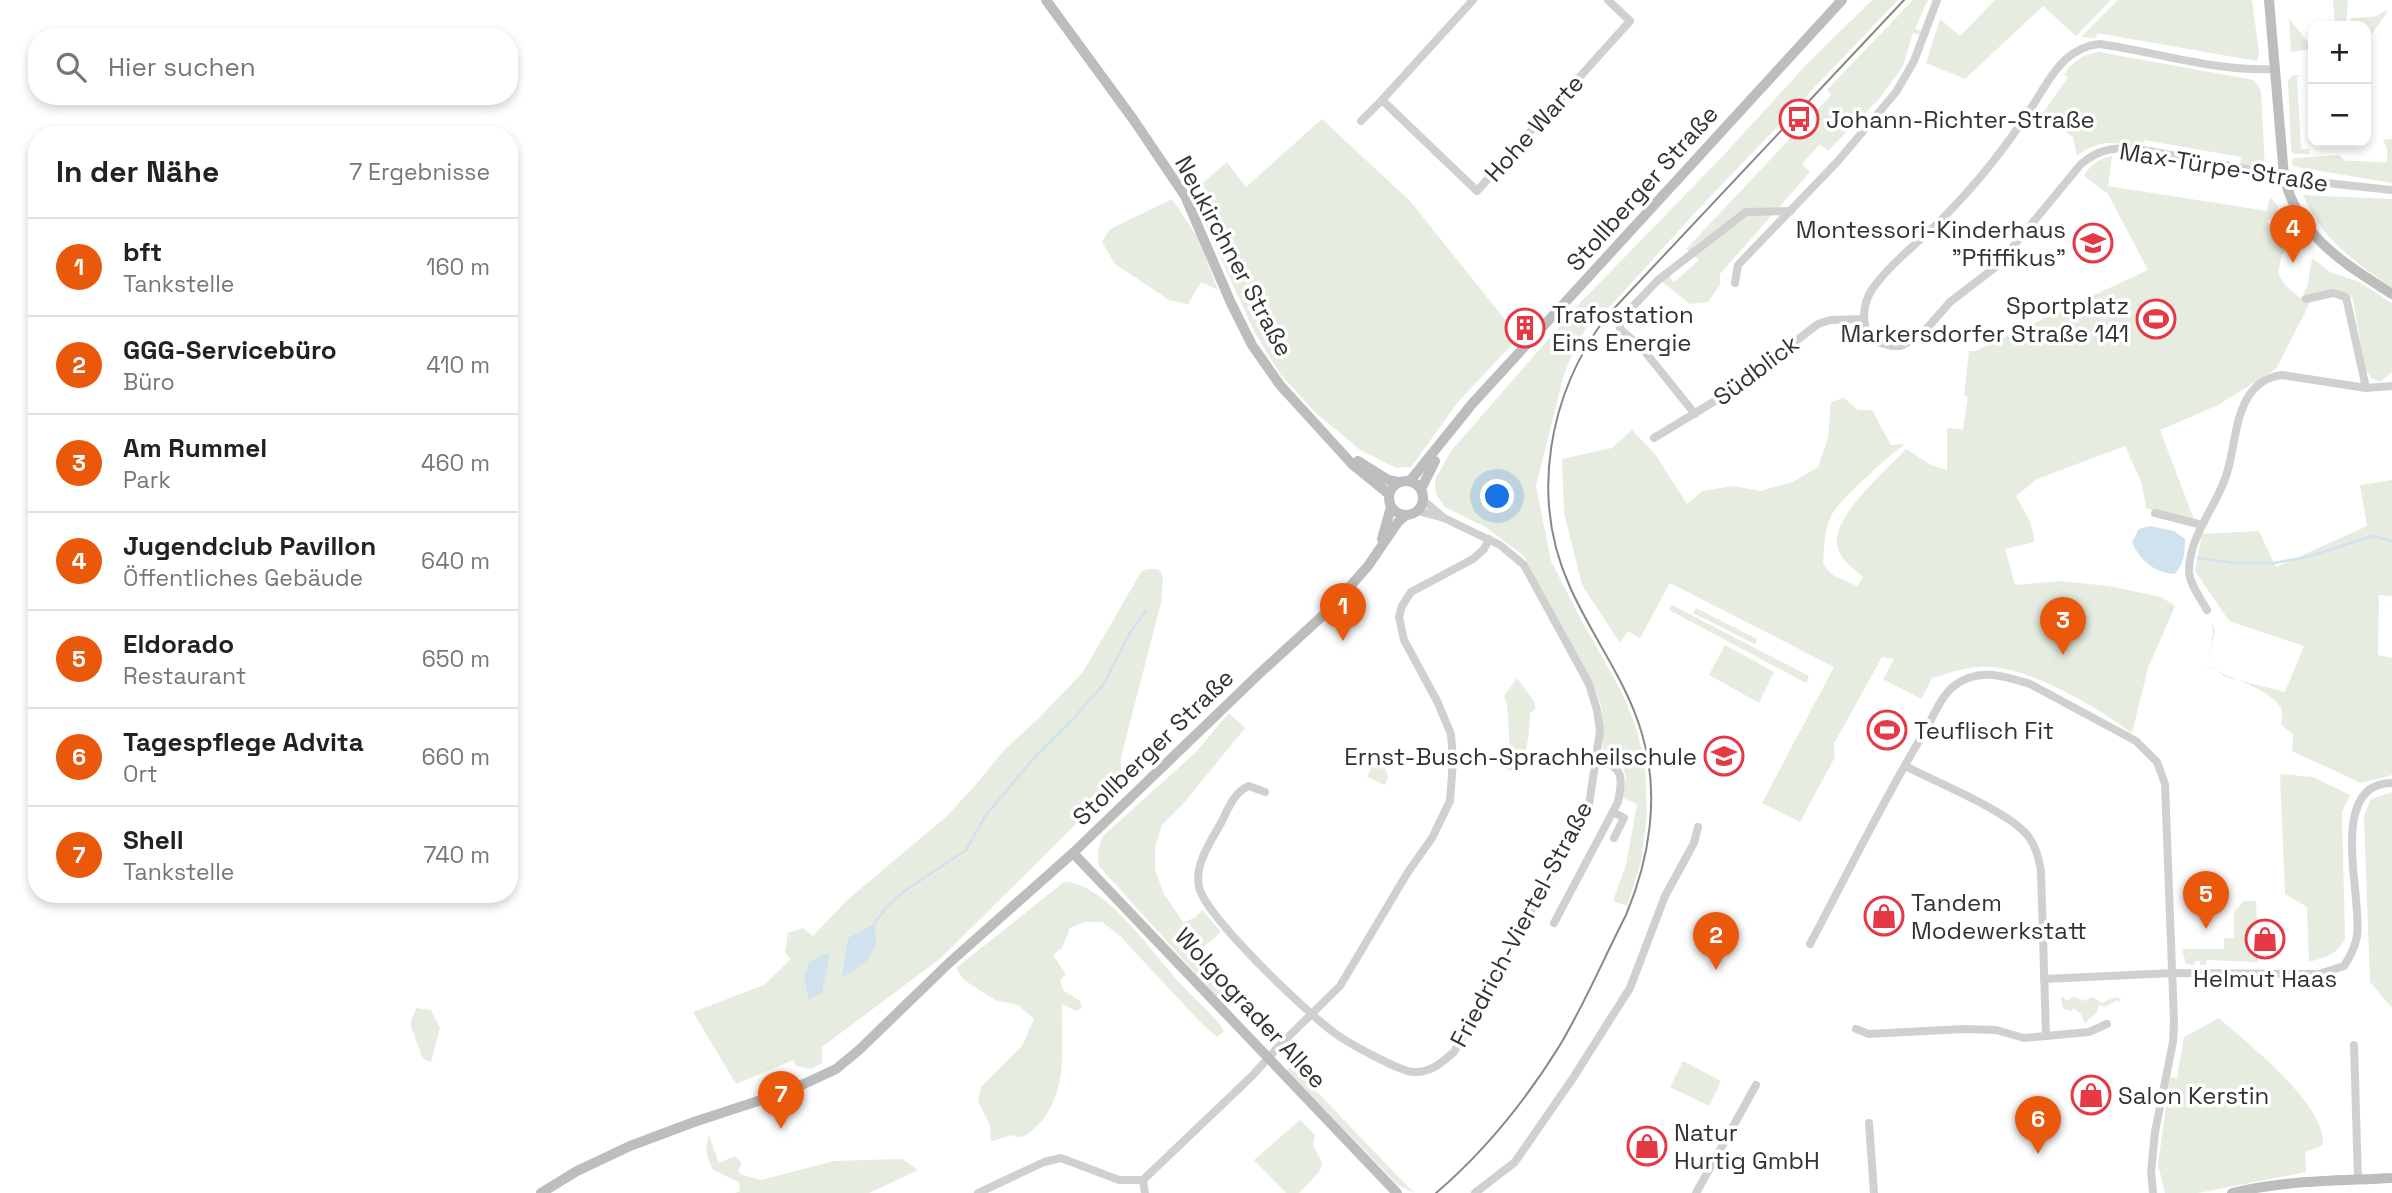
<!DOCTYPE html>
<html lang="de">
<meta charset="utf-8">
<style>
body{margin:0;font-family:"Space Grotesk",sans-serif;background:#f6f6f6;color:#222}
.controls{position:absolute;right:21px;top:21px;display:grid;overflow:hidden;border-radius:14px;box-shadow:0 4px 10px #0003}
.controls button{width:63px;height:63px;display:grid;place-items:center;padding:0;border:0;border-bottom:2px solid #e0e0e0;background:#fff;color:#222;font:35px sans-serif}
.you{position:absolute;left:1498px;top:497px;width:24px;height:24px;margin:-18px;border:5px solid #fff;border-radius:50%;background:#1a73e8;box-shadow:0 0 0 10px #1a73e833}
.badge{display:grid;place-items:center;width:46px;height:46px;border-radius:50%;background:#ea580c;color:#fff;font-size:23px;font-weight:700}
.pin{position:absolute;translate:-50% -58px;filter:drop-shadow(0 2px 4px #0008)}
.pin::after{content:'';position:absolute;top:37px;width:24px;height:21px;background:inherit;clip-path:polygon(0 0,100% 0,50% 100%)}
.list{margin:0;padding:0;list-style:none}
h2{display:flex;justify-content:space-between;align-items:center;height:91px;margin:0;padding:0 28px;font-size:30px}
h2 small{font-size:23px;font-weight:400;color:#767676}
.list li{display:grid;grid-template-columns:46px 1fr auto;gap:21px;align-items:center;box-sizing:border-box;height:98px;padding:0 28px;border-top:2px solid #e0e0e0}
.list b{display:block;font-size:26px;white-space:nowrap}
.list p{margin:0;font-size:23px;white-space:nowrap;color:#767676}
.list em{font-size:23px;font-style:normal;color:#767676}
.icon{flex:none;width:38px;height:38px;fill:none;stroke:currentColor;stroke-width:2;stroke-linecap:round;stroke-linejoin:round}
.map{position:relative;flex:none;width:2392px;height:1193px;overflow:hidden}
.search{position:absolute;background:#fff;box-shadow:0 4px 10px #0003;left:28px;top:28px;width:490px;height:77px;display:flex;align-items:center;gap:18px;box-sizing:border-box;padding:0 24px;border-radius:28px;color:#767676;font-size:26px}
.panel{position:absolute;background:#fff;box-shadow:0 4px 10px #0003;left:28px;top:126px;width:490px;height:777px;border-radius:28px}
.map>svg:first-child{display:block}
.green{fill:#e6ecdf}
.water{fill:#cfe2ee}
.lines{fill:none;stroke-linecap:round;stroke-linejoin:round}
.stream{stroke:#cfe2ee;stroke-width:2.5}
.street{stroke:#d0d0d0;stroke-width:8}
.secondary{stroke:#bdbdbd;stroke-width:10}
.tram{stroke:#888;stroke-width:2}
.labels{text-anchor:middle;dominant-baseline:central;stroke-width:7;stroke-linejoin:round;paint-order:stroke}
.poi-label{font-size:24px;fill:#333;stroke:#fff;text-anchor:start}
.street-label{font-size:24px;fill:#333;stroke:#fff}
</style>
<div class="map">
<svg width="2392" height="1193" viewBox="0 0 2392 1193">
<rect width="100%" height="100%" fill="#fff"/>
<g class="green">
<path d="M 1872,0 L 1898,0 L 1692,216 L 1597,321 L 1593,317 L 1577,344 L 1564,374 L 1536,486 L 1551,561 L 1578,614 L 1620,689 L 1635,724 L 1645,761 L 1647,815 L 1641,862 L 1627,906 L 1613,901 L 1626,865 L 1637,804 L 1623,798 L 1626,778 L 1622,762 L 1603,752 L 1602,709 L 1594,686 L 1524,556 L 1487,528 L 1445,507 L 1436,494 L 1435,480 L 1451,451 L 1580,303 L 1720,159 L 1808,63 Z"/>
<path d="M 1913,0 L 1928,0 L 1915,29 L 1921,31 L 1920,35 L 1913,33 L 1903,66 L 1880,98 L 1828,151 L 1820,144 L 1802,164 L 1810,172 L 1720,274 L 1720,285 L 1708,302 L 1690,304 L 1661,281 L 1668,275 L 1674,282 L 1699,260 L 1686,249 L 1831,95 L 1827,90 Z"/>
<path d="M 1995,0 L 2111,0 L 2076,36 L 2043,6 L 1965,79 L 1926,63 L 1940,19 L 1960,36 Z"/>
<path d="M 2118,0 L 2252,0 L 2259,53 L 2257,61 L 2097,33 L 2096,38 L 2081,37 Z"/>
<path d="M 2333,0 L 2348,0 L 2346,26 L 2335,26 Z"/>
<path d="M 2385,11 L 2388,11 L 2369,38 L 2366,39 L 2366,26 L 2351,26 L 2351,18 L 2374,17 Z"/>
<path d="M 2289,18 L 2309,44 L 2310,49 L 2291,52 Z"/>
<path d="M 2099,52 L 2254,80 L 2261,91 L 2265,169 L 2240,165 L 2241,157 L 2144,140 L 2142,146 C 2113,144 2102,137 2077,156 L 2073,137 L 2041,116 L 2068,77 L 2064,75 C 2072,62 2083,54 2099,52 Z"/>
<path d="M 2294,75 L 2303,76 L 2297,77 L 2301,149 L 2309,149 L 2309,154 L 2293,154 L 2291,150 L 2288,80 Z"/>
<path d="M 1322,119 L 1410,201 L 1519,337 L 1458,402 L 1411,467 L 1396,468 L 1359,449 L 1315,412 L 1280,374 L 1255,333 L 1191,193 L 1227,162 L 1246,187 Z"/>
<path d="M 2392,139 L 2392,183 L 2296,167 L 2292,165 L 2292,160 L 2295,158 L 2339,155 L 2345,161 C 2360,160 2372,163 2387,162 L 2387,148 L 2383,140 Z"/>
<path d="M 2112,156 L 2108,186 L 2267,211 L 2270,197 L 2278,206 L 2277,214 L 2266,222 L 2270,224 L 2280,216 L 2296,240 L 2293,249 L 2282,254 L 2278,273 L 2285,285 L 2300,298 L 2304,296 L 2305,289 L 2307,288 L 2312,258 L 2330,272 L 2359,282 L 2392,303 L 2392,372 L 2380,382 L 2371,378 L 2365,369 L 2353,300 L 2349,294 C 2332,288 2323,293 2308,302 L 2309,305 L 2276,369 L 2218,405 L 2160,430 L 2195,522 L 2146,508 L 2142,484 L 2125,446 L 2037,479 L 2016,496 C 2024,510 2034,525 2034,542 L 2005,549 L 2015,585 L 2059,581 L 2109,586 L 2161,597 L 2175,606 L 2148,668 L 2132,733 C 2095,706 2026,664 1980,667 C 1964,667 1947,674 1932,678 L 1921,699 L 1883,679 L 1894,659 L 1882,657 L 1834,744 L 1835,757 L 1800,822 L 1762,803 L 1834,667 L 1670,583 L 1640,638 L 1628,631 L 1620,643 L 1582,585 L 1564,513 L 1562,459 L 1612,448 L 1632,430 L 1655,454 L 1687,504 L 1702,491 L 1733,486 L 1760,491 L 1793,482 L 1818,467 L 1828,438 L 1831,402 L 1844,398 L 1858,410 L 1872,410 L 1891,445 L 1905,444 C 1891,453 1837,503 1831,516 C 1824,531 1824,549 1823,565 L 1834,576 L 1857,586 L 1863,577 C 1853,568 1839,559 1837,544 C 1833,515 1887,470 1906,449 L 1931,465 L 1947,470 L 1947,428 L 1963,429 L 1968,397 L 1964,396 L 1969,351 L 1975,351 L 2148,270 L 2108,194 L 2084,176 C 2091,164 2098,159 2112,156 Z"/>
<path d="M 2303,195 L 2392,199 L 2392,288 C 2352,259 2324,242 2303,195 Z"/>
<path d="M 1172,199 L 1198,238 L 1218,290 L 1201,282 L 1188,304 L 1169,300 L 1115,264 L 1102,242 L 1110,229 Z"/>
<path d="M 2392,480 L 2392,596 L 2379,595 L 2378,655 L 2392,658 L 2392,775 L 2361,783 L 2292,751 L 2293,734 L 2281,725 C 2282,720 2283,713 2281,708 C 2271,689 2226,677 2207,666 L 2213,634 L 2212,622 L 2215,631 L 2207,665 L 2226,677 L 2285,692 L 2304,646 L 2229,621 L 2195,571 L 2202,534 L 2259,531 L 2276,567 L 2367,526 L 2360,485 Z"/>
<path d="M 1147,569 L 1157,569 L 1161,572 L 1163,580 L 1161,603 L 1121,757 L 1121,779 L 941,958 L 822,1047 L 822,1063 L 811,1069 L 796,1066 L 793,1060 L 736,1084 L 693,1012 L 764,985 L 791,959 L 785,952 L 788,933 L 803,928 L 813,936 L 846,901 L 947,816 L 978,782 L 1004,750 L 1037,720 L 1083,672 L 1141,572 Z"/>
<path d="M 1672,605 L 1809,676 L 1806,683 L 1669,610 Z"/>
<path d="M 1696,608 L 1757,639 L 1755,644 L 1693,613 Z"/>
<path d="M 1725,645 L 1774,672 L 1759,703 L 1709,675 Z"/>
<path d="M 1517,678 L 1535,703 L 1535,709 L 1530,713 C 1529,735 1528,751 1518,771 L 1507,770 L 1500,761 L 1500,751 L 1510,750 L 1507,703 L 1504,696 Z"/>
<path d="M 1229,713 L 1245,728 L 1183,804 L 1162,825 L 1155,847 L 1155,870 L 1164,894 L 1183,922 L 1195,918 L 1202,910 L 1221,932 L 1192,957 L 1232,1001 L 1226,1007 L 1099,866 C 1097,854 1098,847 1103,836 L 1196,752 Z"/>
<path d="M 1378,752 L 1388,776 L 1385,785 L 1367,777 Z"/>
<path d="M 2280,774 L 2313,777 L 2350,795 L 2342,812 L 2345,939 C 2336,955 2326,957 2309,962 L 2307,907 L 2285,894 Z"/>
<path d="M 2392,792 L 2392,1008 L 2370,982 L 2364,816 L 2371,799 Z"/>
<path d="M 1064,882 C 1105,882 1153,954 1180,983 C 1195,1000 1212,1012 1224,1031 L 1217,1037 L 1200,1022 L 1120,936 L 1102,922 L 1084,922 L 1070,928 L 1062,948 L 1053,955 L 1066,974 L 1060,980 L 1063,990 L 1080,1001 L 1082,1008 L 1076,1011 L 1062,1004 C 1061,1047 1070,1095 1035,1128 C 1027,1135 1022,1140 1011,1135 L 991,1142 L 990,1125 L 978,1101 L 981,1087 L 1022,1046 L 1034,1019 L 1018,1005 L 995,1000 L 964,980 L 956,968 Z"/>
<path d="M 2244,901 L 2256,901 L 2258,962 L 2207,960 L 2206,965 L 2200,965 L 2200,961 L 2195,961 L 2195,965 L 2186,964 L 2182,949 L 2224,949 L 2224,938 L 2234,938 L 2234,912 Z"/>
<path d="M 2062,996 L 2067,1001 L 2074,996 L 2083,1001 L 2092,997 L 2102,1003 L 2115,997 L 2121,999 L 2119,1002 L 2117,1000 L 2105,1007 L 2099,1005 L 2097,1012 L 2085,1023 L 2080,1013 L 2074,1008 L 2071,1011 L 2063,1009 L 2061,999 Z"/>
<path d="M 416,1008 L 431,1010 L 440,1028 L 431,1062 L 423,1059 L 410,1024 Z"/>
<path d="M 2219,1018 C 2248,1044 2326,1104 2323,1145 L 2305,1152 L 2306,1172 L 2198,1193 L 2165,1193 L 2158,1164 L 2170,1077 L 2177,1078 L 2184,1037 Z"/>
<path d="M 1683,1061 L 1721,1081 L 1709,1106 L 1670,1087 Z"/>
<path d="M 1289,1068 L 1294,1068 L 1414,1193 L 1398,1185 L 1294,1078 L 1287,1070 Z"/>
<path d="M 1300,1120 L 1315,1135 L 1313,1145 L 1322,1163 L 1320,1171 L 1299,1193 L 1286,1193 L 1254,1160 Z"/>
<path d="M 709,1135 L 719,1163 L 735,1156 L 742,1164 L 738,1170 L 740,1174 L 761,1180 L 834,1161 L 902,1159 L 918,1170 L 869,1193 L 735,1193 L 740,1191 L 739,1182 L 713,1170 C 707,1159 704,1147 709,1135 Z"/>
</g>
<g class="water">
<path d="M 2150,526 L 2174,531 L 2185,539 C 2185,554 2184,563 2175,574 C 2155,573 2140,561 2132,542 L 2139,529 Z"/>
<path d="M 874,924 C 881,957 866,961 842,978 L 848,938 Z"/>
<path d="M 830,952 L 822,993 L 809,1000 L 804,977 L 809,962 Z"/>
</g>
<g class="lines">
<g class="stream">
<path d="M 2198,558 L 2235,563 L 2274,563 L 2307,557 L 2373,536 L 2392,541"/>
<path d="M 874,924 L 886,908 L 903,892 L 966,850 L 986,815 L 1034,758 L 1072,720 L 1103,685 L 1130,633 L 1146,610"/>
</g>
<g class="street">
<path d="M 2275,69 C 2215,72 2158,52 2099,44 C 2072,47 2057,66 2043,89 C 2015,136 1980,181 1941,220 C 1918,243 1893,261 1873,288 C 1864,301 1862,314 1866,329 L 1881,343 L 1891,346 L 1901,346 L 1922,334 L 1950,302 L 1997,266 L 2081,164 C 2101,147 2118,147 2143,150 L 2317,182 L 2392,190"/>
<path d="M 1382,100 L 1477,191 L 1630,21 L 1608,0"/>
<path d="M 1361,121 L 1382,100 L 1473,0"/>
<path d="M 1735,283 L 1738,265 L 1838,161 L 1896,92 L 1914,61 L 1937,0"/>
<path d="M 2306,299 L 2333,293 L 2346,297 L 2366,388"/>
<path d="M 1695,414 L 1642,348 L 1620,329 L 1620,320 L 1658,280 L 1746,212 L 1791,211"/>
<path d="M 1654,438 L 1728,393 L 1818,324 L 1830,320 L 1864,319"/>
<path d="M 1423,500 L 1444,518"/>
<path d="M 2155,513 L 2202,525"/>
<path d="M 2207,610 C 2201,599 2189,583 2189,571 C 2189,536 2216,507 2226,476 C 2235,450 2234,417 2250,394 C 2259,382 2268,377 2282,375 L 2366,388 L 2392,386"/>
<path d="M 1265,792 L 1249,786 C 1234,792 1228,809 1221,823 C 1211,841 1194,865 1199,887 C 1206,917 1304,1010 1332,1031 C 1344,1041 1399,1071 1413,1072 C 1431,1073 1441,1063 1454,1052 L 1589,805 L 1600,731 L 1597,710 L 1589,684 L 1524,565 L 1500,545 L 1444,518 L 1418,511"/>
<path d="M 1613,812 L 1624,818 L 1614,838"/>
<path d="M 1554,923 L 1618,802 C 1623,777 1624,768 1597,758"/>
<path d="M 1810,944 C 1848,873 1883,800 1925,731 C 1933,717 1941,696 1954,686 C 1978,667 2004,676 2030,684 L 2136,741 L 2157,762 L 2165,784 L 2174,1022 L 2173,1042 L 2155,1132 L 2151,1172 L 2153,1193"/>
<path d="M 2044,979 L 2173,973 L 2319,974 L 2344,966 C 2350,956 2355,948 2357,936 C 2363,898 2326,783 2392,783"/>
<path d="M 1856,1029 L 1869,1034 L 1963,1029 L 1996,1030 L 2024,1038 L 2046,1036 L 2041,871 C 2039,859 2036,846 2028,836 C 2010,812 1934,781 1905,766"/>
<path d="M 2046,1036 L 2089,1032 L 2107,1024"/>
<path d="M 2354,1045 L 2358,1180"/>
<path d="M 1869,1123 L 1874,1193"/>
<path d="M 1143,1180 L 1145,1193"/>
<path d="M 978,1193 L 1044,1162 L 1061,1158 L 1119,1180 L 1143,1180 L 1252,1076 L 1280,1045 L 1340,986 L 1408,872 L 1432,838 L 1450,801 L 1453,760 L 1451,734 L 1437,701 L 1404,640 L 1399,617 L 1402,606 L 1411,592 L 1473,559 L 1484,549 L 1489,539"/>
<path d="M 1475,1193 L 1515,1162 L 1573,1078 L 1630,988 L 1665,896 L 1694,843 L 1698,827"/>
<path d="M 1696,1193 L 1756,1085"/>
</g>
<g class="secondary">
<path d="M 1046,0 L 1133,119 L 1185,196 L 1231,303 L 1252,345 L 1280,385 L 1352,464 L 1389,494"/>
<path d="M 2269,0 L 2284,176 C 2298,237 2344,263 2392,294"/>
<path d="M 1358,461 L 1388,480 L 1398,482"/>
<circle cx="1406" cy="498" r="17"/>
<path d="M 1410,481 L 1472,404 L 1842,0"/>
<path d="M 1421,489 L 1435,461"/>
<path d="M 1382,539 L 1391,507"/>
<path d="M 1073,853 L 1397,1193"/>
<path d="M 541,1193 L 577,1171 L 630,1146 L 694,1122 L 791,1090 L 836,1069 L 859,1050 L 949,963 L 1073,853 L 1260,673 L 1330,609 L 1368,566 L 1398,522 L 1405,516"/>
<path d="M 2232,1193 C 2285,1180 2338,1181 2392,1178"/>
</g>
<path class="tram" d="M 1436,1193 C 1485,1151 1526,1100 1560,1045 C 1585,1003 1604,958 1626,915 C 1650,858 1660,794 1642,734 C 1627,681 1592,637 1570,587 C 1529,497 1549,394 1606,317 L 1904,0"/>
</g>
<defs>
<symbol id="bus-ring" viewBox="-11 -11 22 22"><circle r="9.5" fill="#fff" stroke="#e63946" stroke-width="1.5"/><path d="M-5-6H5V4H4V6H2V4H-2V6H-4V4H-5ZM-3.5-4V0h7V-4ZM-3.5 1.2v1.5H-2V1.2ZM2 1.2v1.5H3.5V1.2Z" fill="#e63946"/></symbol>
<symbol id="school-ring" viewBox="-11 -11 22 22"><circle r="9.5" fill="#fff" stroke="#e63946" stroke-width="1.5"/><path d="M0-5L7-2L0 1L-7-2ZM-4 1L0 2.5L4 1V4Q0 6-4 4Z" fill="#e63946"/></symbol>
<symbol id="stadium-ring" viewBox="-11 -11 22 22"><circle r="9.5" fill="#fff" stroke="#e63946" stroke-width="1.5"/><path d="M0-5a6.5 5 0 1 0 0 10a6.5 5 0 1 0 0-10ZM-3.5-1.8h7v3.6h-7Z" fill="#e63946"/></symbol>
<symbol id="building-ring" viewBox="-11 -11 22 22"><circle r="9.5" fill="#fff" stroke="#e63946" stroke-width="1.5"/><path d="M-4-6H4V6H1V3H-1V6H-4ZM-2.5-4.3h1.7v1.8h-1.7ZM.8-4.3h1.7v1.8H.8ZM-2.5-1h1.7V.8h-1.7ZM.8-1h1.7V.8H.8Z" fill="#e63946"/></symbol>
<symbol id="shop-ring" viewBox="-11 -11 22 22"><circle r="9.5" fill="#fff" stroke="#e63946" stroke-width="1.5"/><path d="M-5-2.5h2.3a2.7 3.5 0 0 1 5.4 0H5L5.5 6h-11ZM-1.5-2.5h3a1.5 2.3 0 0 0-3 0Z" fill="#e63946"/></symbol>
</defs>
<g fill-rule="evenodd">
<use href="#bus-ring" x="1777" y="97" width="44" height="44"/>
<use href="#school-ring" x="2071" y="221" width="44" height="44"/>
<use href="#stadium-ring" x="2134" y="297" width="44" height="44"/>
<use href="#building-ring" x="1503" y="306" width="44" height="44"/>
<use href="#stadium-ring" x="1865" y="708" width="44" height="44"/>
<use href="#school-ring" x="1702" y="734" width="44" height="44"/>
<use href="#shop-ring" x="1862" y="894" width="44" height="44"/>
<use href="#shop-ring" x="2243" y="917" width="44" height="44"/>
<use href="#shop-ring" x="2069" y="1073" width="44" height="44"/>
<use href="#shop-ring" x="1625" y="1124" width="44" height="44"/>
</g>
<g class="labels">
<g class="poi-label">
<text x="1826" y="119">Johann-Richter-Straße</text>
<text x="2066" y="229" text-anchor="end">Montessori-Kinderhaus<tspan x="2066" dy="28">"Pfiffikus"</tspan></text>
<text x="2129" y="305" text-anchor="end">Sportplatz<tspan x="2129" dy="28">Markersdorfer Straße 141</tspan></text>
<text x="1552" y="314">Trafostation<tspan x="1552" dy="28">Eins Energie</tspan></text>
<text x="1914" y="730">Teuflisch Fit</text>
<text x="1697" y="756" text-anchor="end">Ernst-Busch-Sprachheilschule</text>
<text x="1911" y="902">Tandem<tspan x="1911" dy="28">Modewerkstatt</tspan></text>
<text x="2265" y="978" text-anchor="middle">Helmut Haas</text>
<text x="2118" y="1095">Salon Kerstin</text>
<text x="1674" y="1132">Natur<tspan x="1674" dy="28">Hurtig GmbH</tspan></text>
</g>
<g class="street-label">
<text transform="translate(1534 128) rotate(-48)">Hohe Warte</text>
<text transform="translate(2224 167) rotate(9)">Max-Türpe-Straße</text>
<text transform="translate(1642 188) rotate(-48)">Stollberger Straße</text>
<text transform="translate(1234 256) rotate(62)">Neukirchner Straße</text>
<text transform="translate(1756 370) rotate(-37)">Südblick</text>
<text transform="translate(1153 747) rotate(-44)">Stollberger Straße</text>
<text transform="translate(1521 924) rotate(-62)">Friedrich-Viertel-Straße</text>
<text transform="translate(1251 1008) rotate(47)">Wolgograder Allee</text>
</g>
</g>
</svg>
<div class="controls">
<button>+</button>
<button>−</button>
</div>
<div class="you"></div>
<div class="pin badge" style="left:1343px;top:641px">1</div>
<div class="pin badge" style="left:1716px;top:970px">2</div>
<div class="pin badge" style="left:2063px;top:655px">3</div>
<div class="pin badge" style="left:2293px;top:263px">4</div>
<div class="pin badge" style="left:2206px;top:929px">5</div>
<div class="pin badge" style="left:2038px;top:1154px">6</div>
<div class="pin badge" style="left:781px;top:1129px">7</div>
<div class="search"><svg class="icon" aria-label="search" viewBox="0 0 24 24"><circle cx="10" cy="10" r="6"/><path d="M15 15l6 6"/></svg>Hier suchen</div>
<section class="panel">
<h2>In der Nähe<small>7 Ergebnisse</small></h2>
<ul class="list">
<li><span class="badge">1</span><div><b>bft</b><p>Tankstelle</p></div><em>160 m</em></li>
<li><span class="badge">2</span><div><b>GGG-Servicebüro</b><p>Büro</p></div><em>410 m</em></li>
<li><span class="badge">3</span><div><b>Am Rummel</b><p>Park</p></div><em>460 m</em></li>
<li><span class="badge">4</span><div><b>Jugendclub Pavillon</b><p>Öffentliches Gebäude</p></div><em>640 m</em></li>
<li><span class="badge">5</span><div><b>Eldorado</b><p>Restaurant</p></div><em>650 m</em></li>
<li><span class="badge">6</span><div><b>Tagespflege Advita</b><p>Ort</p></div><em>660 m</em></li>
<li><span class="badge">7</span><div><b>Shell</b><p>Tankstelle</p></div><em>740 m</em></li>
</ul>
</section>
</div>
